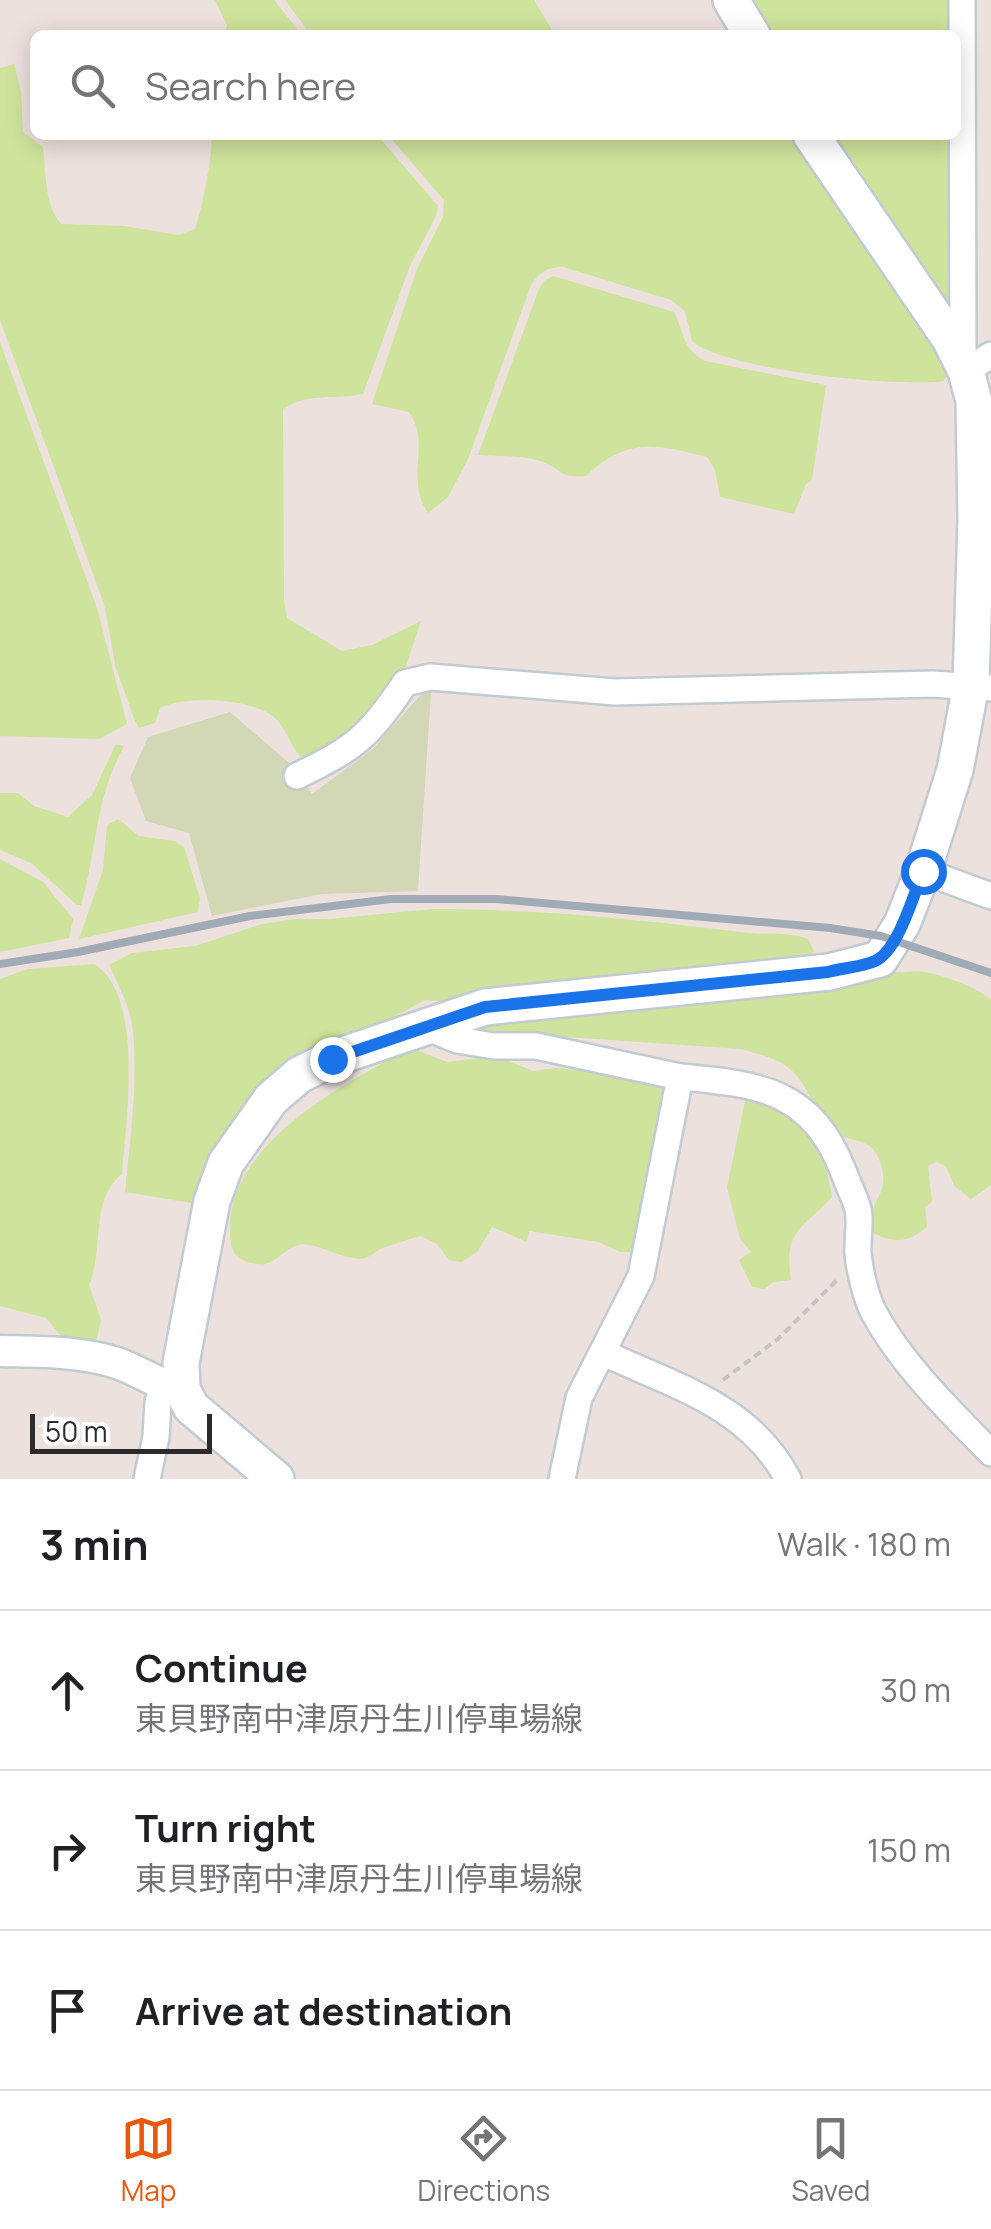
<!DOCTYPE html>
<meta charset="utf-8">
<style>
body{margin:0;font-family:Manrope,"Noto Sans JP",sans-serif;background:#f2f2f2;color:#202124}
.scale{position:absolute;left:30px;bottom:25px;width:182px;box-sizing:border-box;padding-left:10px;border:5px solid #2b2b2b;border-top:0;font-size:28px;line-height:35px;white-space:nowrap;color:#2b2b2b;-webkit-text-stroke:8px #fff;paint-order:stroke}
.stop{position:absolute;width:30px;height:30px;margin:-22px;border:8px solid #1a73e8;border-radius:50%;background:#fff}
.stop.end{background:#1a73e8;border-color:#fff;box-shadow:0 2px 10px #0008}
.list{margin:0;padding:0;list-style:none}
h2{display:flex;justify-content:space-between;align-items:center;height:130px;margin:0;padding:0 40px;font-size:42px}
h2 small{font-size:32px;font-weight:400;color:#757577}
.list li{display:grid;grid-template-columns:65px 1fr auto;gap:30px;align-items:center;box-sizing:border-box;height:160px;padding:0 40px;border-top:2px solid #e0e0e0}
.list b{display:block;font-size:38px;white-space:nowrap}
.list p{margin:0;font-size:32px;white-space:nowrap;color:#757577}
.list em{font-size:32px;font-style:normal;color:#757577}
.icon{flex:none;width:55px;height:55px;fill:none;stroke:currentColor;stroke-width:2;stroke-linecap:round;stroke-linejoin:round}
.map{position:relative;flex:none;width:991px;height:1479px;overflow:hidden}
.search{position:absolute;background:#fff;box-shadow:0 5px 25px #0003;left:30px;right:30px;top:30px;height:110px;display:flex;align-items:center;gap:25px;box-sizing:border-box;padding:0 35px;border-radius:15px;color:#757577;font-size:38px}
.sheet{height:610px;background:#fff}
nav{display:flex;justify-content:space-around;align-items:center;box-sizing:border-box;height:140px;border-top:2px solid #e0e0e0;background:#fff;font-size:28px;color:#757577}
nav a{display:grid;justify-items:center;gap:5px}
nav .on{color:#ea580c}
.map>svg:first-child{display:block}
.green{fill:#cee39b}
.cemetery{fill:#d2d7b5}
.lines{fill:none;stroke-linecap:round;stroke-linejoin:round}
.minor-casing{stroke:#c2cad2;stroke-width:30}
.tertiary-casing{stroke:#c2cad2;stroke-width:35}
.secondary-casing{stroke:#c2cad2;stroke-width:40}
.path{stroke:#c4c4c4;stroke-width:4;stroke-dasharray:8 5;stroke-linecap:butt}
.minor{stroke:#fff;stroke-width:25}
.tertiary{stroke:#fff;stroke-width:30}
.secondary{stroke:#fff;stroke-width:35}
.rail{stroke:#a0abb5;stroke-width:8}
.route{stroke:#1a73e8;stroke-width:12}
</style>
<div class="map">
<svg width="991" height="1479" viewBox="0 0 991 1479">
<rect width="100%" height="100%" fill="#ede1de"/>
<g class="green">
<path d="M 215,0 L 274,0 L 302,35 L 225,35 L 227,25 Z"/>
<path d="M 285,0 L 534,0 L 555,35 L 311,35 Z"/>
<path d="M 738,0 L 957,0 L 958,331 L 829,135 L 956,135 L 956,35 L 762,35 Z"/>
<path d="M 14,64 L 21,91 L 23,132 L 43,147 C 46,172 44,204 61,224 L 124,226 L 178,235 L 195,229 C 202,209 213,156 211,135 L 377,135 L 438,206 L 436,216 L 410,266 L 363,394 C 333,400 309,392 283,409 L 284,600 L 287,618 L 342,651 L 372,645 L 421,621 L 406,666 L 391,691 L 337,748 L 304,760 C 291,749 289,734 278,721 C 258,698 187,694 160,708 L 155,723 L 139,728 L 135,721 L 116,668 L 104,604 L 0,320 L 0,68 Z"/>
<path d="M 388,135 L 801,135 L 949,369 L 944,381 C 899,388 725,370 692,341 L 685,311 L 671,300 L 563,267 C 547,267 540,272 531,285 L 468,459 L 448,497 L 428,513 C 404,477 432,445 409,412 L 372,404 L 417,269 L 443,217 L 444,200 Z"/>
<path d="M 553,276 L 674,312 C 684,331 682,349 705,361 L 826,385 L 812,480 L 806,484 L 794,514 L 720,497 L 715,470 L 707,457 C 656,443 625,438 586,476 C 557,478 565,471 543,462 C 523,454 499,457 478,455 L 539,289 L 544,281 Z"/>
<path d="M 0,342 L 97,608 L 127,724 L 99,739 L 0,736 Z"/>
<path d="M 116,744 L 124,746 C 94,801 98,847 81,905 L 77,905 L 31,863 L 0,850 L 0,793 L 18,793 L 34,806 L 68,817 L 92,795 Z"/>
<path d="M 118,819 L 139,836 L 175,841 L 184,847 L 200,898 L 198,912 L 79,939 L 103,870 L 107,825 Z"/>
<path d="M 0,859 L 43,882 L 73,919 L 69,938 L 0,952 Z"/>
<path d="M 433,909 C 538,909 644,920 748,933 C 769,935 788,931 808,939 L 814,951 L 807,958 L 447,1002 L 425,1000 L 388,1020 L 347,1032 L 300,1055 L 197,1204 L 125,1192 C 130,1140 138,1085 133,1032 C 131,1009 119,986 109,965 L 132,953 L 195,946 L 262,924 L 295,919 L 330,919 Z"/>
<path d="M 94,964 C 145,995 126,1122 122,1174 C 90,1198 104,1250 89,1285 L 101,1320 L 96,1342 L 62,1337 L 46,1318 L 0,1306 L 0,979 L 28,969 Z"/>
<path d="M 882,970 C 897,975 908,970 923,972 C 939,973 981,989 991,1000 L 991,1185 L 971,1199 L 954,1186 L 946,1166 L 936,1162 L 928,1166 L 932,1202 L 925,1207 L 927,1227 C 908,1243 893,1244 872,1232 C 865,1203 889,1198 882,1168 C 874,1135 855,1145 836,1133 C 815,1119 810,1086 791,1070 C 778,1058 758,1054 741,1049 L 463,1030 L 527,1013 Z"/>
<path d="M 414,1049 L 447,1062 L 486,1057 L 504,1059 L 533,1071 L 556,1068 L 646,1077 L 662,1082 L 662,1110 L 634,1252 L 620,1252 L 599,1242 L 529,1231 L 527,1242 L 492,1227 L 478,1251 L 462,1262 L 449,1260 L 437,1244 L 421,1236 C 408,1239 397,1244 385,1247 C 378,1249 372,1256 365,1258 C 346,1263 314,1240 298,1245 C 275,1253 274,1273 243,1260 C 230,1254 230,1240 230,1227 C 230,1159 307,1106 360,1076 C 379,1065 393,1055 414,1049 Z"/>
<path d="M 751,1073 L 778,1084 L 823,1151 L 832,1197 C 803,1229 783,1229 791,1280 L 774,1282 L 764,1289 L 752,1287 L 739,1260 L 751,1252 L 740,1239 L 727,1187 Z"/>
</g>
<path class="cemetery" d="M 425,690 L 431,692 L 418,891 L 321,894 L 212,916 L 189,833 L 146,821 L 130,778 L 148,737 L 230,712 L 295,768 L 312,794 L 373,749 Z"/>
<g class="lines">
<defs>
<g id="minor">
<path d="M 962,0 L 963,360"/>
<path d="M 966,371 L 991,355"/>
<path d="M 297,776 C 355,748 369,737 405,683 L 430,677 L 615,692 L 933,684 L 991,688"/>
<path d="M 923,871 L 991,896"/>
<path d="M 428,1028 L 457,1040 L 494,1046 L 536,1046 L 680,1077 L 641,1276 L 579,1398 L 562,1479"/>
<path d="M 680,1077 C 760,1084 812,1090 844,1173 C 848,1185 855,1197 858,1209 C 861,1223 857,1240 858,1254 C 860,1272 866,1298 874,1313 C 903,1366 949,1410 991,1453"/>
<path d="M 604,1353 C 673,1386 749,1405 788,1479"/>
<path d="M 147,1479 L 156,1437 L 158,1402 L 164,1386"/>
</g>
<path id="tertiary" d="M 0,1351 C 39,1352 80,1351 117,1363 C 140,1371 157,1385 182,1389"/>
<g id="secondary">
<path d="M 731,0 L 752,35"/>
<path d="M 276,1479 L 191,1407 L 182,1389 L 181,1363 L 212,1201 L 226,1163 L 271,1099 L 299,1075 L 331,1059 L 485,1007 L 829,972 L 880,959 L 902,924 L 923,871 L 955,770 L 971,685 L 976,519 L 974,401 L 966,371 L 950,339 L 811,135"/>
</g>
</defs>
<use href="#minor" class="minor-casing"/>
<use href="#tertiary" class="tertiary-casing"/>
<use href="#secondary" class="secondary-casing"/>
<path class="path" d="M 723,1380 L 778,1339 L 839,1278"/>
<use href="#minor" class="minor"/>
<use href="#tertiary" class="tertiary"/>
<use href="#secondary" class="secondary"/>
<path class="rail" d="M 0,964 L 78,952 L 250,916 L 391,899 L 496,899 L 830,928 L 881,936 L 991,973"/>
</g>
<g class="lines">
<path class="route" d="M 332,1059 L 485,1007 L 828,972 C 843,968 861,967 875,961 C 898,951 914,894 923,871"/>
</g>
</svg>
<div class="scale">50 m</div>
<div class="stop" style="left:923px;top:871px"></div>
<div class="stop end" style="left:332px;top:1059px"></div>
<div class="search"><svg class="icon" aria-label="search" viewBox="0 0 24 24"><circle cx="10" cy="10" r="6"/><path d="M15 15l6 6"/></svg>Search here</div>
</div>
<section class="sheet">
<h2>3 min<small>Walk · 180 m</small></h2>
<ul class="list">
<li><svg class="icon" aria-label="ahead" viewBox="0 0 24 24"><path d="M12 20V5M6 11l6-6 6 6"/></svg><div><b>Continue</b><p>東貝野南中津原丹生川停車場線</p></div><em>30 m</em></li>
<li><svg class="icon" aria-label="right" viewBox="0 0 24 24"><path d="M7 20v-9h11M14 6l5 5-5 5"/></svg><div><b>Turn right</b><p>東貝野南中津原丹生川停車場線</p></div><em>150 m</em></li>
<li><svg class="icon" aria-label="arrive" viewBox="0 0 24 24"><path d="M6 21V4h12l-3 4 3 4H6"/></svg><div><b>Arrive at destination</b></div></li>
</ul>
</section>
<nav>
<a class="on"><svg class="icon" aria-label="map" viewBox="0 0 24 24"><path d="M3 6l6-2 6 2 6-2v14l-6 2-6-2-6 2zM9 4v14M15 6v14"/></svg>Map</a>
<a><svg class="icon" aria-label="directions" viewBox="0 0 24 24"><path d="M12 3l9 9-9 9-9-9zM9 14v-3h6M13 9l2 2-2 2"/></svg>Directions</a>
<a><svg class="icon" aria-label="saved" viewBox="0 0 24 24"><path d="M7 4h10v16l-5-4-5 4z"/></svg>Saved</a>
</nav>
